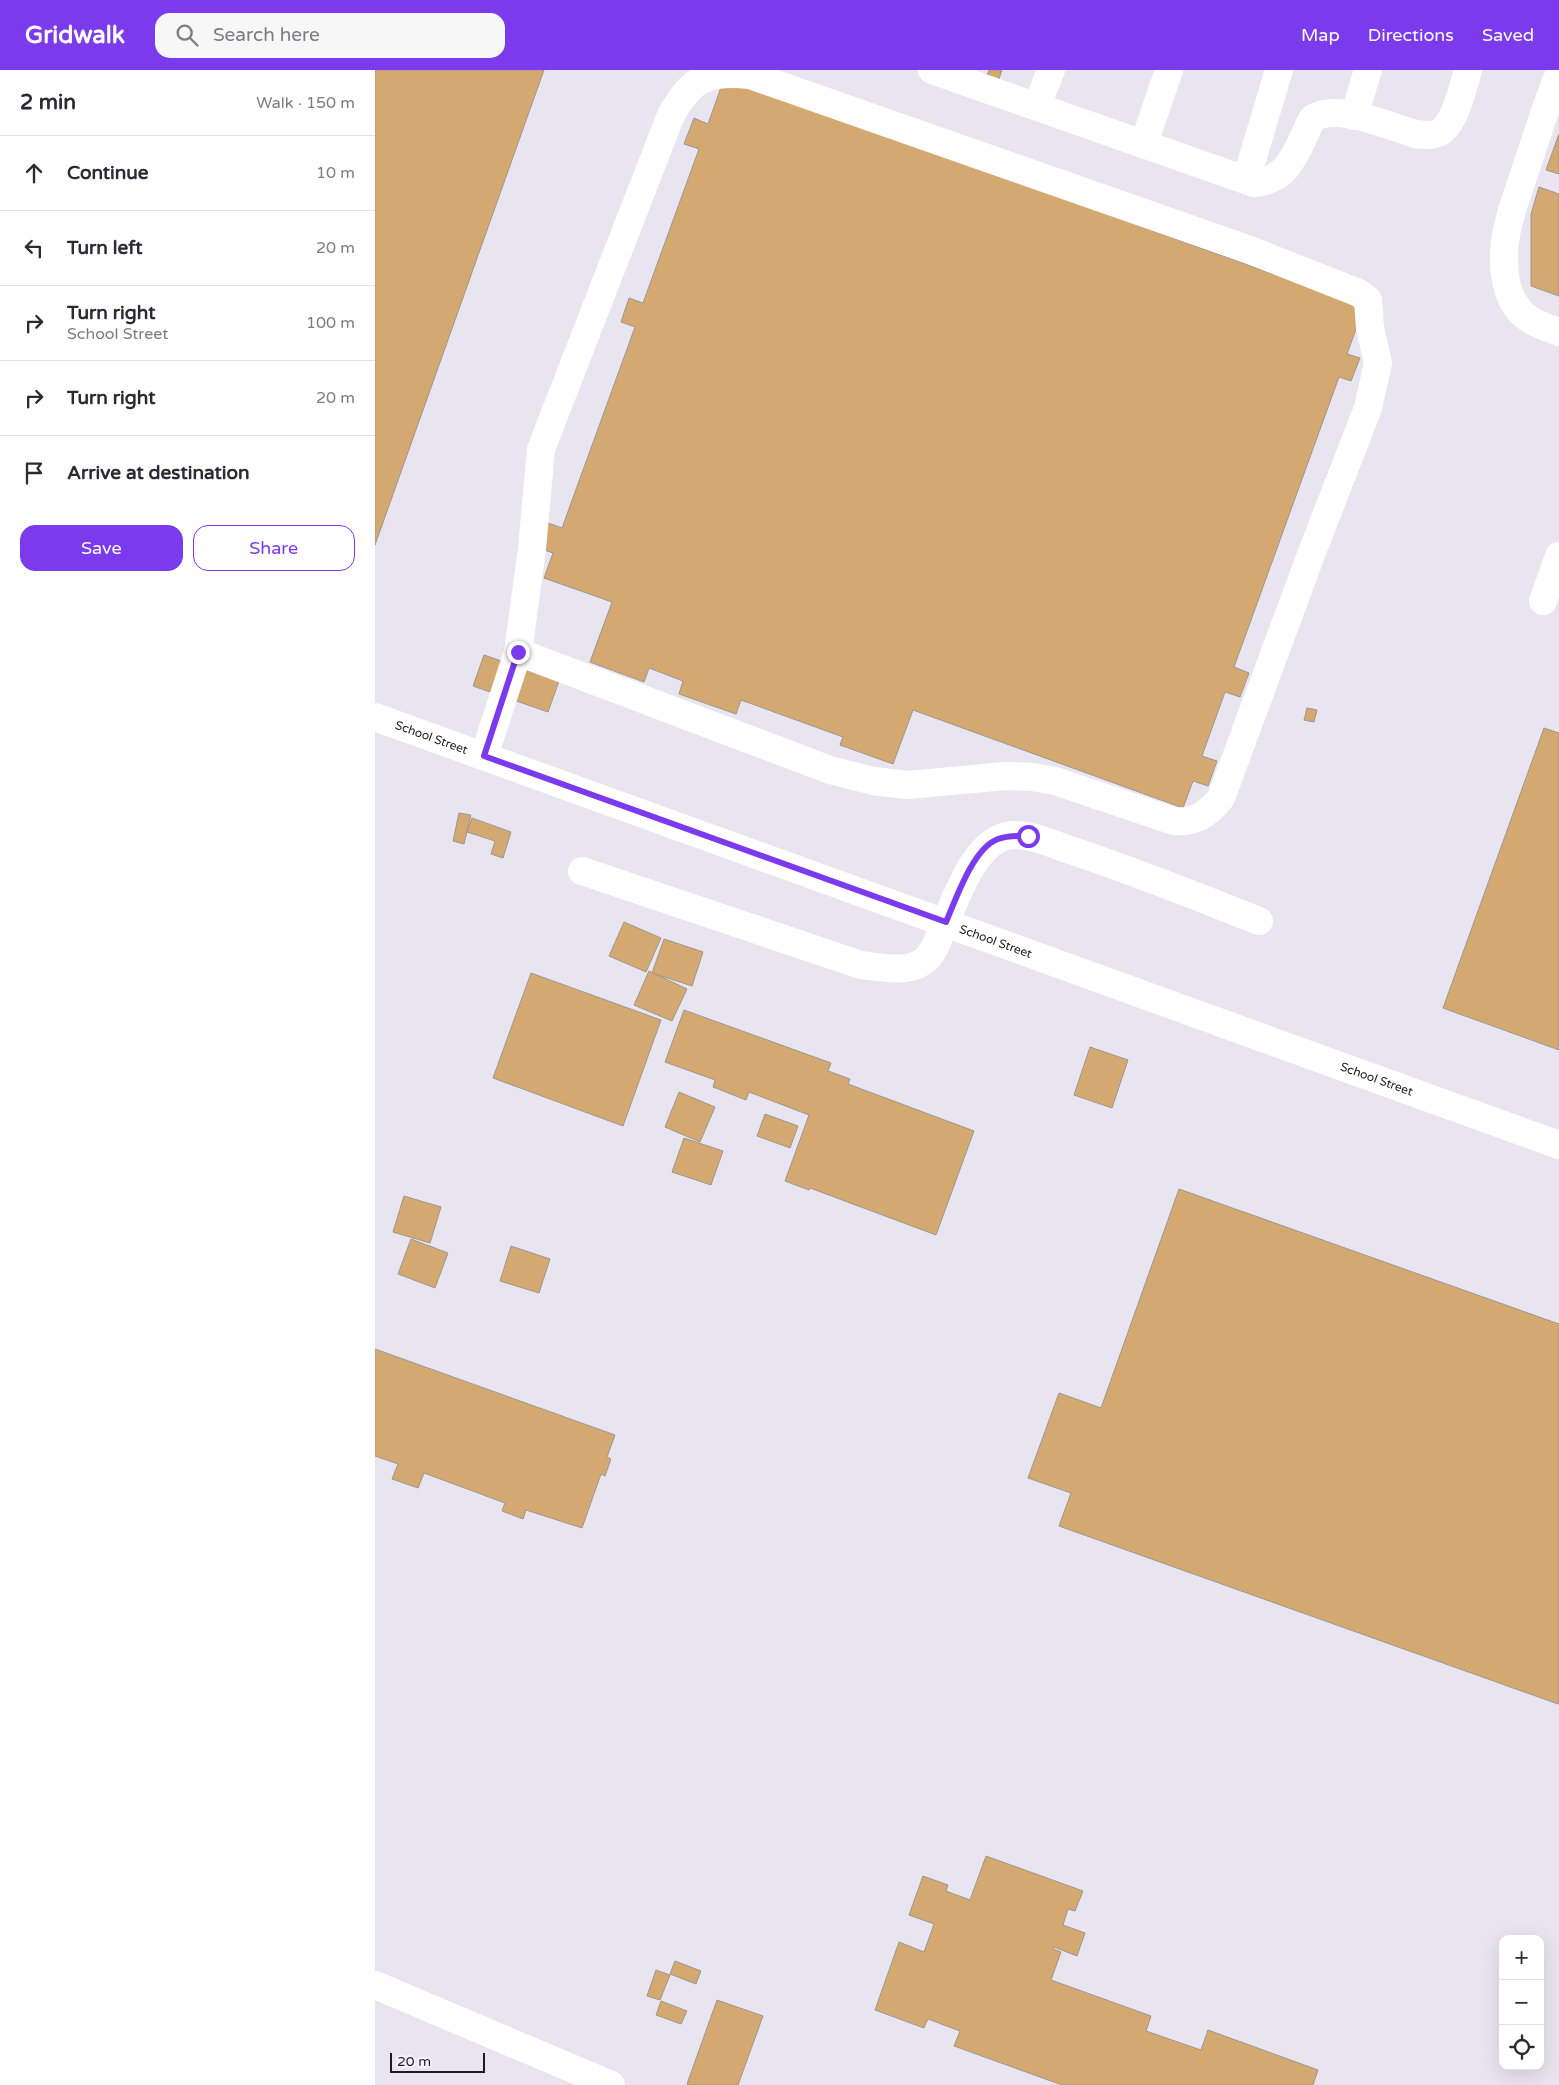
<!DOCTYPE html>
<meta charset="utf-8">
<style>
body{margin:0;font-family:"Varela Round",sans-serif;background:#f7f7f7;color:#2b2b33}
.controls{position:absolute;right:15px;bottom:15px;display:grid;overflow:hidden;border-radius:10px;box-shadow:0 5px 20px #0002}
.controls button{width:45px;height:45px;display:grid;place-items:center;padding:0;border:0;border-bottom:1px solid #e1e1e2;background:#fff;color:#2b2b33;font:25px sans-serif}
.scale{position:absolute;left:15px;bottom:12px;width:95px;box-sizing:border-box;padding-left:5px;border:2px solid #1c1b1e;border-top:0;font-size:14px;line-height:18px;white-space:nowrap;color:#1c1b1e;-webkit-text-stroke:4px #f6f2fd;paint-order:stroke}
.stop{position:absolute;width:15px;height:15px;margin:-11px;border:4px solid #7c3aed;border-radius:50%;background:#fff}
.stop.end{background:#7c3aed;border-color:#fff;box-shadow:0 1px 5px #0008}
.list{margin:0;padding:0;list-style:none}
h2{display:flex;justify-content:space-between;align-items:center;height:65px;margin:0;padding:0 20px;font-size:21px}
h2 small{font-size:16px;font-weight:400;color:#7c7c81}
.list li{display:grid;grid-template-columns:32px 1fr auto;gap:15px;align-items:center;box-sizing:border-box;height:75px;padding:0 20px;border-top:1px solid #e1e1e2}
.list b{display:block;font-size:19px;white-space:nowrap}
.list p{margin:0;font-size:16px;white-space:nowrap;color:#7c7c81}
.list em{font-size:16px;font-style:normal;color:#7c7c81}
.actions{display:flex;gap:10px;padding:15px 20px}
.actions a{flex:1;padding:11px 0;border:1px solid #7c3aed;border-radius:15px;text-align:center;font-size:18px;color:#7c3aed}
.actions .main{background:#7c3aed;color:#fff}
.icon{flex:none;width:28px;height:28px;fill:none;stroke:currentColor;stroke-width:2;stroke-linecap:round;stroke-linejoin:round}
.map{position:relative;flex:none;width:1184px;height:2015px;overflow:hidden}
header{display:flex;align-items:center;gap:30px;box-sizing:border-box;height:70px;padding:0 25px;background:#7c3aed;color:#fff}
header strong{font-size:24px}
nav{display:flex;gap:28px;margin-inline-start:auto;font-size:18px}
.search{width:350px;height:45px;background:#f7f7f7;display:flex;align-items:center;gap:12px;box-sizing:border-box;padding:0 18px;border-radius:15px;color:#7c7c81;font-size:19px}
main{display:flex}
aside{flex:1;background:#fff}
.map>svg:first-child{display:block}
.building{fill:#d4a971;stroke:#9d968d}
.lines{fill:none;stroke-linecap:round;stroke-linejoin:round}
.minor{stroke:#fff;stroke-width:28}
.route{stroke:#7c3aed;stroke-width:6}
.labels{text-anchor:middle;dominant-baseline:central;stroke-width:4;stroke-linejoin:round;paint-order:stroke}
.street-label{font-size:12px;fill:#1c1b1e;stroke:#f6f2fd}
</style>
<header>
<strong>Gridwalk</strong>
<div class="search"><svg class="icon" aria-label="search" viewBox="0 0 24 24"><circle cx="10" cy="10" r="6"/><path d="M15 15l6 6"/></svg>Search here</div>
<nav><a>Map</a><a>Directions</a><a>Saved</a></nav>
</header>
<main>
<aside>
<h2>2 min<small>Walk · 150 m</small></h2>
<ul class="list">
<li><svg class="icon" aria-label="ahead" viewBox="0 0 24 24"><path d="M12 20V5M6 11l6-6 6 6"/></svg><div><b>Continue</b></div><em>10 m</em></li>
<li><svg class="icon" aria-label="left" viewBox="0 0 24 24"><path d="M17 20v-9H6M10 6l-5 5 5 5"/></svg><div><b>Turn left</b></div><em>20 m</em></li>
<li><svg class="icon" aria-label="right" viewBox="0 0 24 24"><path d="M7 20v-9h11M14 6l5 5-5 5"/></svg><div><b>Turn right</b><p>School Street</p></div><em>100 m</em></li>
<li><svg class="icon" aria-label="right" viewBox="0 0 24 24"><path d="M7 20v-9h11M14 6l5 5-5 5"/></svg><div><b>Turn right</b></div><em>20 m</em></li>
<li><svg class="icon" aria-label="arrive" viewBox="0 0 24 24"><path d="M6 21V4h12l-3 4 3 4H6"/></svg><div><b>Arrive at destination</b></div></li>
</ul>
<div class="actions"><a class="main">Save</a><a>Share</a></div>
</aside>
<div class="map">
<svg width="1184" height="2015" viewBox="0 0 1184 2015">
<rect width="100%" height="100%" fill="#e8e5f0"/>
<g class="building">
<path d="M 0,0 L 169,0 L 0,475 Z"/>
<path d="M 614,0 L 627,0 L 623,12 L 611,8 Z"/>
<path d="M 350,6 L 989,237 L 972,284 L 985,288 L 976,311 L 964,307 L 859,597 L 874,603 L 865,627 L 850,622 L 827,686 L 842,691 L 833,716 L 818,711 L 808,738 L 538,640 L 518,694 L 465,675 L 468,667 L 366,630 L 361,644 L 304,624 L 308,611 L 274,598 L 269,612 L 215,592 L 237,532 L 169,508 L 178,483 L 164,478 L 173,453 L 187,458 L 260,257 L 246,252 L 254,228 L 268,233 L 324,79 L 309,74 L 319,48 L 333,54 Z"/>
<path d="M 1184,64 L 1184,104 L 1171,100 Z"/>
<path d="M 1164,117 L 1184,124 L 1184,226 L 1156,216 L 1156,144 Z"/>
<path d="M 109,585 L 184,611 L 173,642 L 98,616 Z"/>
<path d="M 932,638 L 942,640 L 939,652 L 929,650 Z"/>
<path d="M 1169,658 L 1184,663 L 1184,980 L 1068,938 Z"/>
<path d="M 84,743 L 96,745 L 89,774 L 78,771 Z"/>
<path d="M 97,748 L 136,762 L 128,788 L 116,784 L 120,771 L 92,762 Z"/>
<path d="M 249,852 L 286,868 L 271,902 L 234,886 Z"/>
<path d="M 289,869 L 328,882 L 317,916 L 277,903 Z"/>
<path d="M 274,901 L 312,919 L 297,951 L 259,935 Z"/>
<path d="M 156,903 L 286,950 L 248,1056 L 118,1008 Z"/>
<path d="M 309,940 L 456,993 L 453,1001 L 475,1009 L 473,1014 L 599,1061 L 561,1165 L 435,1118 L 434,1120 L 410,1111 L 434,1045 L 374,1022 L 371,1030 L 338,1017 L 340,1010 L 290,992 Z"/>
<path d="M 715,977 L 753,990 L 737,1038 L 699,1025 Z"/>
<path d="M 304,1022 L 340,1037 L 325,1072 L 290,1057 Z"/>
<path d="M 390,1044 L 423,1056 L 415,1078 L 382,1066 Z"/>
<path d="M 309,1068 L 348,1081 L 336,1115 L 297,1102 Z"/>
<path d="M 804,1119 L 1184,1254 L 1184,1630 L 1183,1634 L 684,1456 L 696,1423 L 653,1408 L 684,1323 L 726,1338 Z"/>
<path d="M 29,1126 L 66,1137 L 55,1173 L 18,1162 Z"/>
<path d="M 36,1169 L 73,1183 L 60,1218 L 23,1204 Z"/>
<path d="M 136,1176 L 175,1189 L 164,1223 L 125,1211 Z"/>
<path d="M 0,1279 L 240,1365 L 232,1387 L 236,1389 L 230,1406 L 226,1404 L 207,1458 L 151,1440 L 148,1449 L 127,1441 L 130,1433 L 49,1403 L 43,1418 L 17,1409 L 23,1394 L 0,1386 Z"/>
<path d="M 611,1786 L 708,1821 L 700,1841 L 693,1839 L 688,1855 L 710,1863 L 702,1886 L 679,1877 L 678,1879 L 686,1882 L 676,1910 L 776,1946 L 771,1961 L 826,1980 L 833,1960 L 943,2000 L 938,2015 L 687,2015 L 579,1976 L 585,1961 L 553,1949 L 549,1958 L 500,1940 L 524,1872 L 549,1882 L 559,1854 L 534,1845 L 548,1806 L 573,1815 L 571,1821 L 595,1830 Z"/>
<path d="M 300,1891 L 326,1901 L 321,1914 L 295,1904 Z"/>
<path d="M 281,1900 L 295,1905 L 285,1930 L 272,1926 Z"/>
<path d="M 342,1930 L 388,1946 L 363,2015 L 314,2015 L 312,2014 Z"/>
<path d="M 286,1931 L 312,1941 L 306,1954 L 281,1945 Z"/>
</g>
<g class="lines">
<g class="minor">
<path d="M 557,0 L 879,113 C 915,111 923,77 937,49 C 961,32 1014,56 1040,64 C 1048,65 1056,66 1063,63 C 1080,56 1088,16 1093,0"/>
<path d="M 1184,4 C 1171,36 1161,68 1150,101 C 1141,129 1128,160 1129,190 C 1129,207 1133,227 1144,240 C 1154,252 1170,257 1184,262"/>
<path d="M 662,36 L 676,0"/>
<path d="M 979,46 L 993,0"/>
<path d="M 769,73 L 794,0"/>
<path d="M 871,110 L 904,0"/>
<path d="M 1168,531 L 1184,486"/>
<path id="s1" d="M 0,647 L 1184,1075"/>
<path d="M 109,686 L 143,582 L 157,479 L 166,379 L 296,45 C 316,10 331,0 375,5 L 872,179 L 984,223 L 993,230 L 995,258 L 1003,293 L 993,338 L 937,482 L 846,728 C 833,744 820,753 799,751 L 680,711 L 657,707 L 631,706 L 532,715 L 498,711 L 455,700 L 143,582"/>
<path d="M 207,801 L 486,895 C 504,897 529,903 546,893 C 558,886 563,870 568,858 C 581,829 600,768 637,765 C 656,764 677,774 695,780 C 759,801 821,826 884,851"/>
<path d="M 0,1915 L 236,2015"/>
</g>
</g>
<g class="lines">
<path class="route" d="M 143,582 L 109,686 L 571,852 C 581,829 598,778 623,769 C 633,765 643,766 653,766"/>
</g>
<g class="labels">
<g class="street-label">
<text stroke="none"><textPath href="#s1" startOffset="60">School Street</textPath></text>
<text stroke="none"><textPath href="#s1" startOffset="660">School Street</textPath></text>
<text stroke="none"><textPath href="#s1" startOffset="1065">School Street</textPath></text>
</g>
</g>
</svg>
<div class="controls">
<button>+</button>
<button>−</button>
<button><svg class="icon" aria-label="locate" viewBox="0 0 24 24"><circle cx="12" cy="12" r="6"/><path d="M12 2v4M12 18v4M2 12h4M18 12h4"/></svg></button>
</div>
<div class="scale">20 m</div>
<div class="stop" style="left:653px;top:766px"></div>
<div class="stop end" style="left:143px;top:582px"></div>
</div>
</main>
